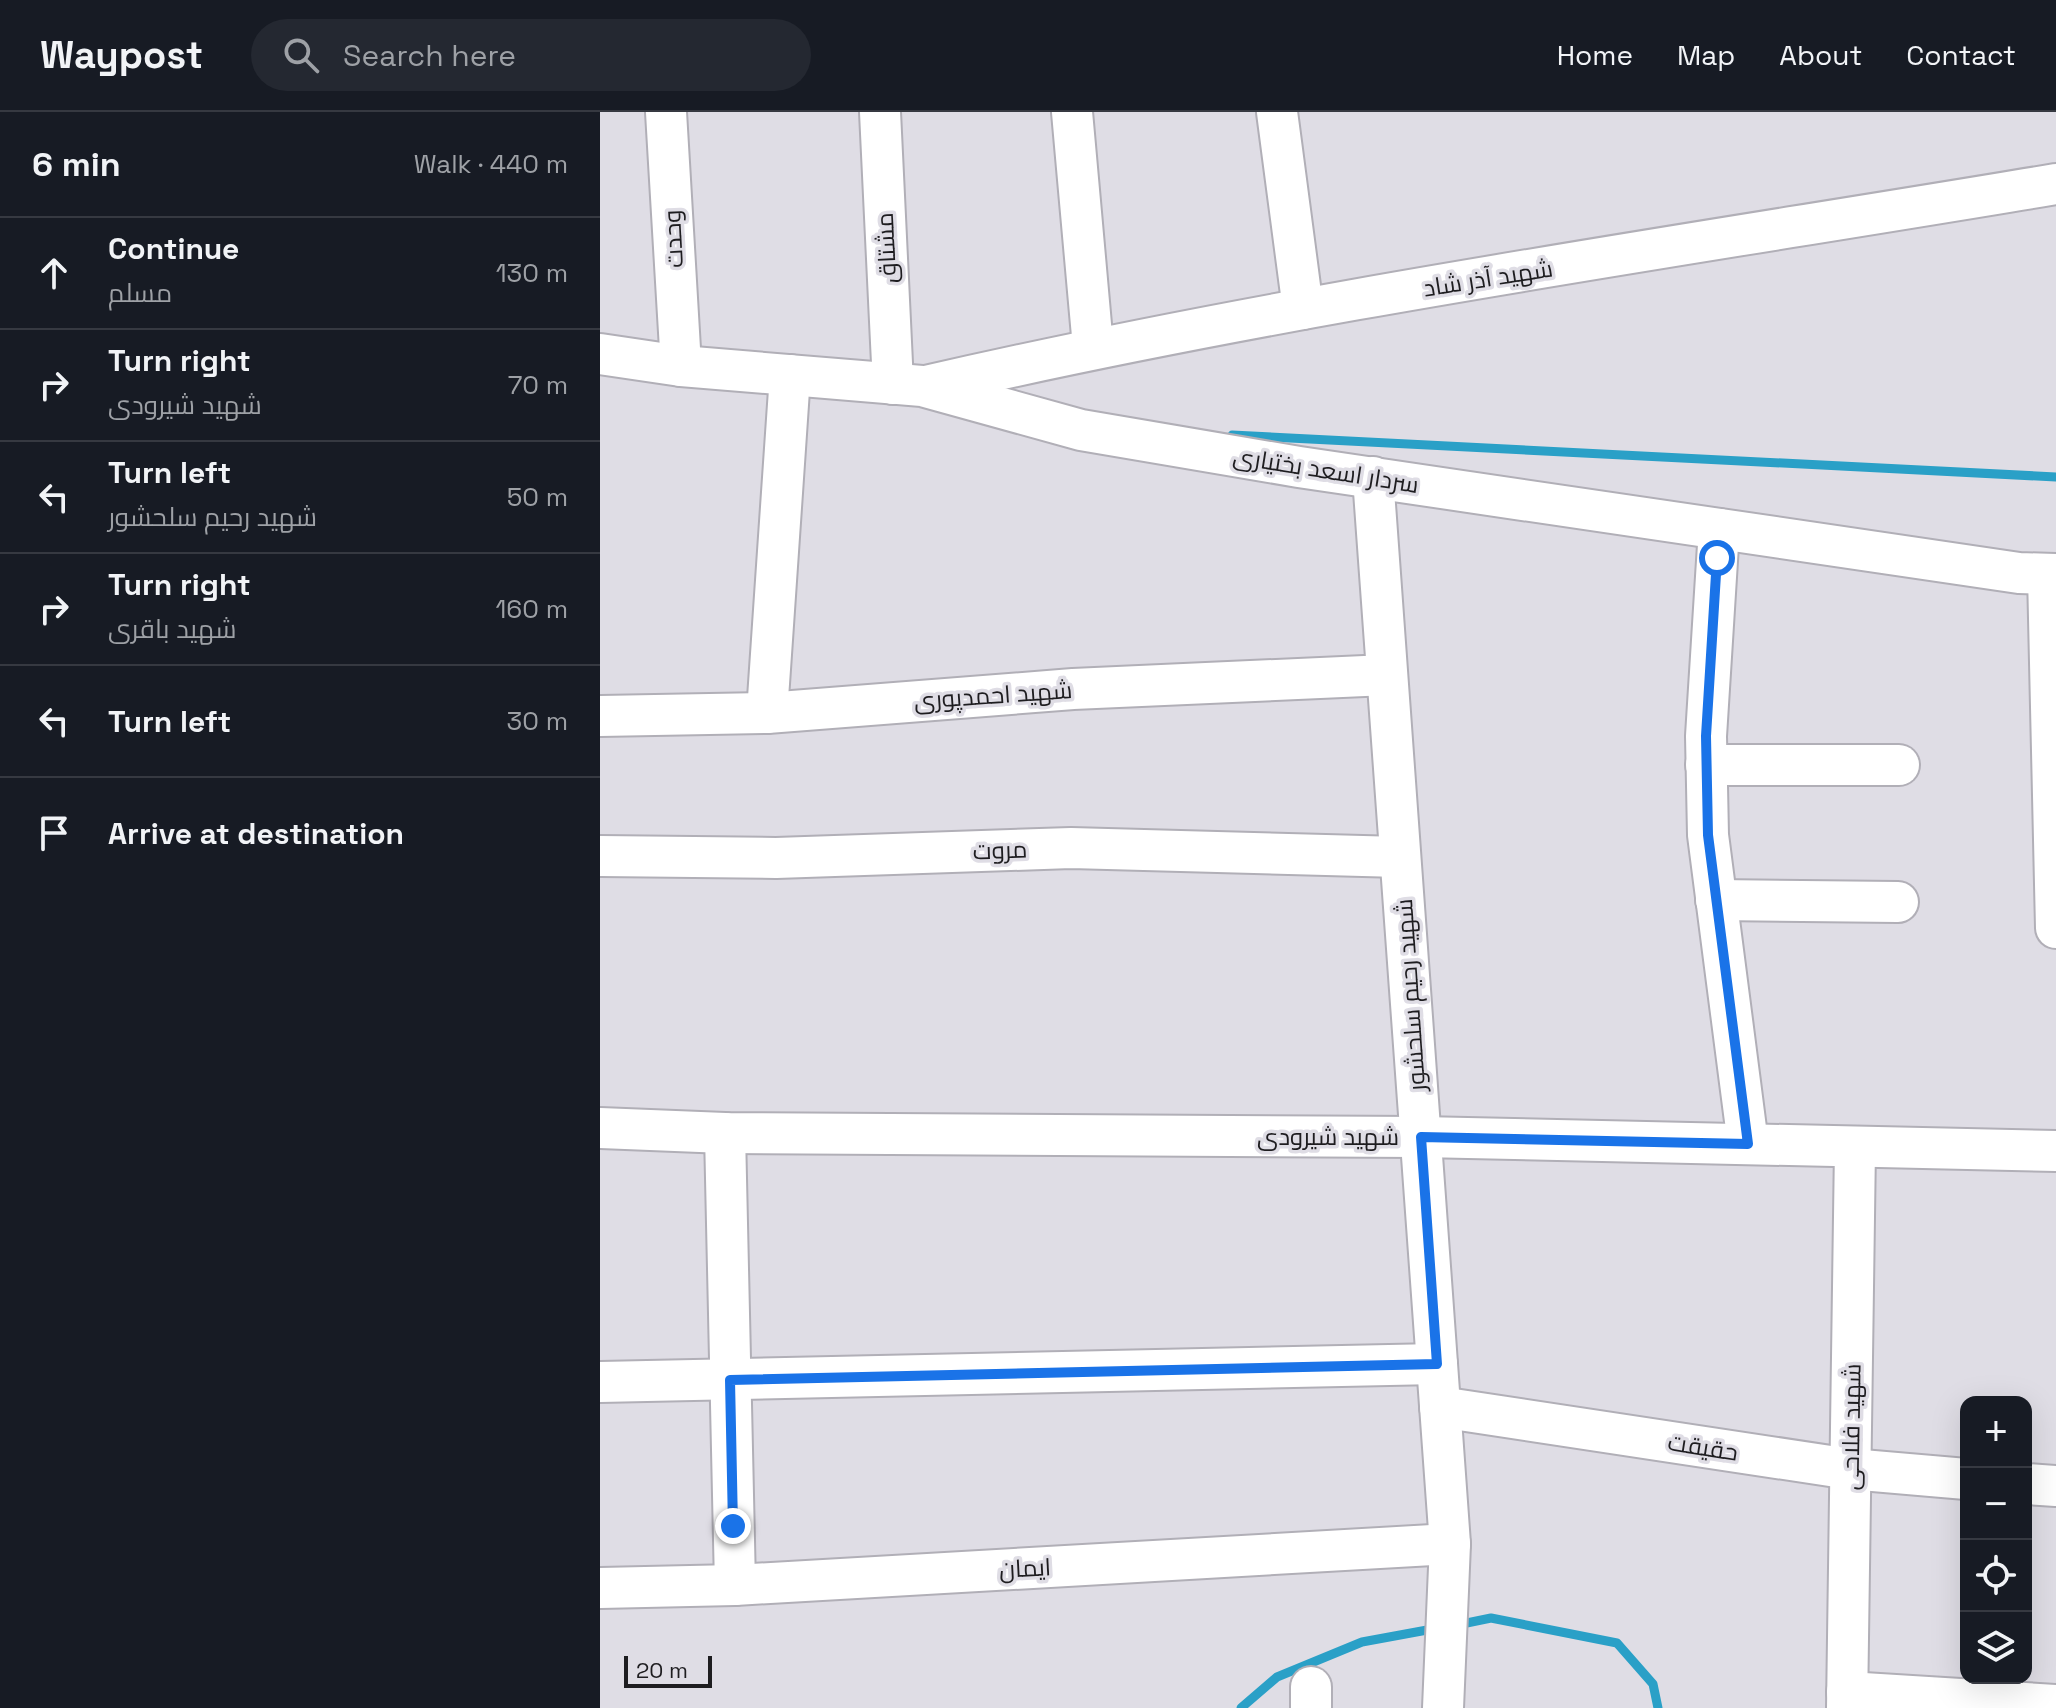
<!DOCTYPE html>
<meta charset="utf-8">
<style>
body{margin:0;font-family:"Space Grotesk",Cairo,sans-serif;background:#242831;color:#f1f3f6}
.controls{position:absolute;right:24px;bottom:24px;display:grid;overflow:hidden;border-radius:16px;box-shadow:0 8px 32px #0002}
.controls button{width:72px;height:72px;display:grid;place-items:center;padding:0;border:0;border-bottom:2px solid #363941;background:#171b24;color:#f1f3f6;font:40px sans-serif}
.scale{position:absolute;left:24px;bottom:20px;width:88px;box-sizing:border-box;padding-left:8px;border:4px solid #1e1d20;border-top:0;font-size:22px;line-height:28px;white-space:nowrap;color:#1e1d20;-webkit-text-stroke:6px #dfdde5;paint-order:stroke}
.stop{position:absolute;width:24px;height:24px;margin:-18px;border:6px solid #1a73e8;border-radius:50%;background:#fff}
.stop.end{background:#1a73e8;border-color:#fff;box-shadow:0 2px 8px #0008}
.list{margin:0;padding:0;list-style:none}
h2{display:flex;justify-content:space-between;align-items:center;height:104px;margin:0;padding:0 32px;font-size:34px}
h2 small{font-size:26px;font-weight:400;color:#9ea1a6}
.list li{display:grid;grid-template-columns:52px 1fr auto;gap:24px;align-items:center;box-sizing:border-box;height:112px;padding:0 32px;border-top:2px solid #363941}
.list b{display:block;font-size:30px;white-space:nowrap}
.list p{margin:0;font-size:26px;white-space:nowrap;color:#9ea1a6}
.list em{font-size:26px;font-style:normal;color:#9ea1a6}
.icon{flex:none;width:44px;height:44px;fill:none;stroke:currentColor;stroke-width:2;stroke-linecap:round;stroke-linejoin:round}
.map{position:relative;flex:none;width:1456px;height:1596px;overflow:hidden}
header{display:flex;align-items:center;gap:48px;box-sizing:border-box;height:112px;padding:0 40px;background:#171b24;border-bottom:2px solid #363941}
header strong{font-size:38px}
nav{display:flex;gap:44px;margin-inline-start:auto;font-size:28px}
.search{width:560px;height:72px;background:#242831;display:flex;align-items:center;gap:20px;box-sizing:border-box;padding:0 28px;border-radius:44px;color:#9ea1a6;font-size:30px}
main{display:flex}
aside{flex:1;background:#171b24}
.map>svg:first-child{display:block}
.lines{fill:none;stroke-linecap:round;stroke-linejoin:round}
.stream{stroke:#2aa0c7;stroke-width:9}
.minor-casing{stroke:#b1afb7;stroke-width:44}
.minor{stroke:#fff;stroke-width:40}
.route{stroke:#1a73e8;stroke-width:10}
.labels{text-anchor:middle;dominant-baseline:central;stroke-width:7;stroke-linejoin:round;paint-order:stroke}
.street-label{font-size:24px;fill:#1e1d20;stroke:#dfdde5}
</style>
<header>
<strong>Waypost</strong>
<div class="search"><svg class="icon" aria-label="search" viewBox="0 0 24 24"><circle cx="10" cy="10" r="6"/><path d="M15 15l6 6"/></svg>Search here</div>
<nav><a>Home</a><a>Map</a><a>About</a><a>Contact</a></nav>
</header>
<main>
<aside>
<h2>6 min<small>Walk · 440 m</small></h2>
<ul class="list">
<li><svg class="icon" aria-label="ahead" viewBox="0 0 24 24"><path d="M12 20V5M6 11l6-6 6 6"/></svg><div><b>Continue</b><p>مسلم</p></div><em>130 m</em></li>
<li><svg class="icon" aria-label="right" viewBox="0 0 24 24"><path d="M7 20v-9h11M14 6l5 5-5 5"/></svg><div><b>Turn right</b><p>شهید شیرودی</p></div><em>70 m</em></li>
<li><svg class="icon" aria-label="left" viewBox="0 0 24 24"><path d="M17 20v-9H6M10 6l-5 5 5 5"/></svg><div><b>Turn left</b><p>شهید رحیم سلحشور</p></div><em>50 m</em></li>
<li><svg class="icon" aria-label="right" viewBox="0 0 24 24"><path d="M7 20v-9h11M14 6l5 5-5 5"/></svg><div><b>Turn right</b><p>شهید باقری</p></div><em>160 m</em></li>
<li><svg class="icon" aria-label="left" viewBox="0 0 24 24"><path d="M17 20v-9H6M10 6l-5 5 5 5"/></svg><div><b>Turn left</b></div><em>30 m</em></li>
<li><svg class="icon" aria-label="arrive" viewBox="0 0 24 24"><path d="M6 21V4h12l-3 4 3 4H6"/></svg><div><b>Arrive at destination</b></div></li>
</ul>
</aside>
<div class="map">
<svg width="1456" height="1596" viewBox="0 0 1456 1596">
<rect width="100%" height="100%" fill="#dfdde5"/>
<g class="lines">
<g class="stream">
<path d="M 632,323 L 1456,365"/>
<path d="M 857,1513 L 891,1506 L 1017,1531 L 1053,1572 L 1058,1596"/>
<path d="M 641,1596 L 677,1565 L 762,1530 L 838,1516"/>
</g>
<defs>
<g id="minor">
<path d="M 66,0 L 81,254"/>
<path d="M 280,0 L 293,272"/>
<path d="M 472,0 L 493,235"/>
<path d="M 677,0 L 703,197"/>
<path d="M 0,242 L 81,254 L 322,274 L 481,318 L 699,355 L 1419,461 L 1456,462"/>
<path d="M 326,274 C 699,188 1079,135 1456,72"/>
<path d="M 773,365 L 850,1432 L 843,1596"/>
<path d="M 1119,417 L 1106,624 L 1108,723 L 1148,1032"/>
<path d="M 1448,462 L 1456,816"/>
<path d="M 167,601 L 190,263"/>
<path d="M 0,604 L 167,601 L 473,577 L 787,563"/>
<path d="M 1106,653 L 1299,653"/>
<path d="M 0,744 L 176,746 L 471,736 L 800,745"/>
<path d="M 1116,788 L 1298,790"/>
<path d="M 0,1016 L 125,1021 L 821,1025 L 1456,1039"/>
<path d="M 125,1021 L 135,1473"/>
<path d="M 0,1270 L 837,1252"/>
<path d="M 840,1295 L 1250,1357 L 1366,1367"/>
<path d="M 1426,1372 L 1456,1374"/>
<path d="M 0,1476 L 135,1473 L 850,1432"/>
<path d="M 1247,1580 L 1456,1593"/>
<path d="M 711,1596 L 711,1575"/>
<path d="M 1247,1596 L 1255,1035"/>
</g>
</defs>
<use href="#minor" class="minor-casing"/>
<use href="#minor" class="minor"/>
</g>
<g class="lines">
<path class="route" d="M 133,1414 L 130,1268 L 837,1252 L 821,1025 L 1148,1032 L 1108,723 L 1106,624 L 1117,446"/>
</g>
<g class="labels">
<g class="street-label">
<text transform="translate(73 127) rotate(-93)">وحدت</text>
<text transform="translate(286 136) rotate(-93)">مشتاق</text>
<text transform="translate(888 166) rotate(-9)">شهید آذر شاد</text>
<text transform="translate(726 358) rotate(9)">سردار اسعد بختیاری</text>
<text transform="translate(393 583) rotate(-4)">شهید احمدپوری</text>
<text transform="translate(400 738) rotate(-2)">مروت</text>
<text transform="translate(810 883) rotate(-94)">شهید رحیم سلحشور</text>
<text x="728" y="1024">شهید شیرودی</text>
<text transform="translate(1251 1315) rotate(-89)">شهید فلاحی</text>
<text transform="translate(1103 1335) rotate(9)">حقیقت</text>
<text transform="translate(425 1456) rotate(-3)">ایمان</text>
</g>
</g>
</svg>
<div class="controls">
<button>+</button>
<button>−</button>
<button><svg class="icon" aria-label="locate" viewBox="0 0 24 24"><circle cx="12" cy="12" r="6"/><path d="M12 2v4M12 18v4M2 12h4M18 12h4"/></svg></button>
<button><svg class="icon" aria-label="layers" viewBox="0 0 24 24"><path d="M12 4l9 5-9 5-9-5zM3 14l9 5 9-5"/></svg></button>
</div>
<div class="scale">20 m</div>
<div class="stop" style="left:1117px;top:446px"></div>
<div class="stop end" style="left:133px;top:1414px"></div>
</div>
</main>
